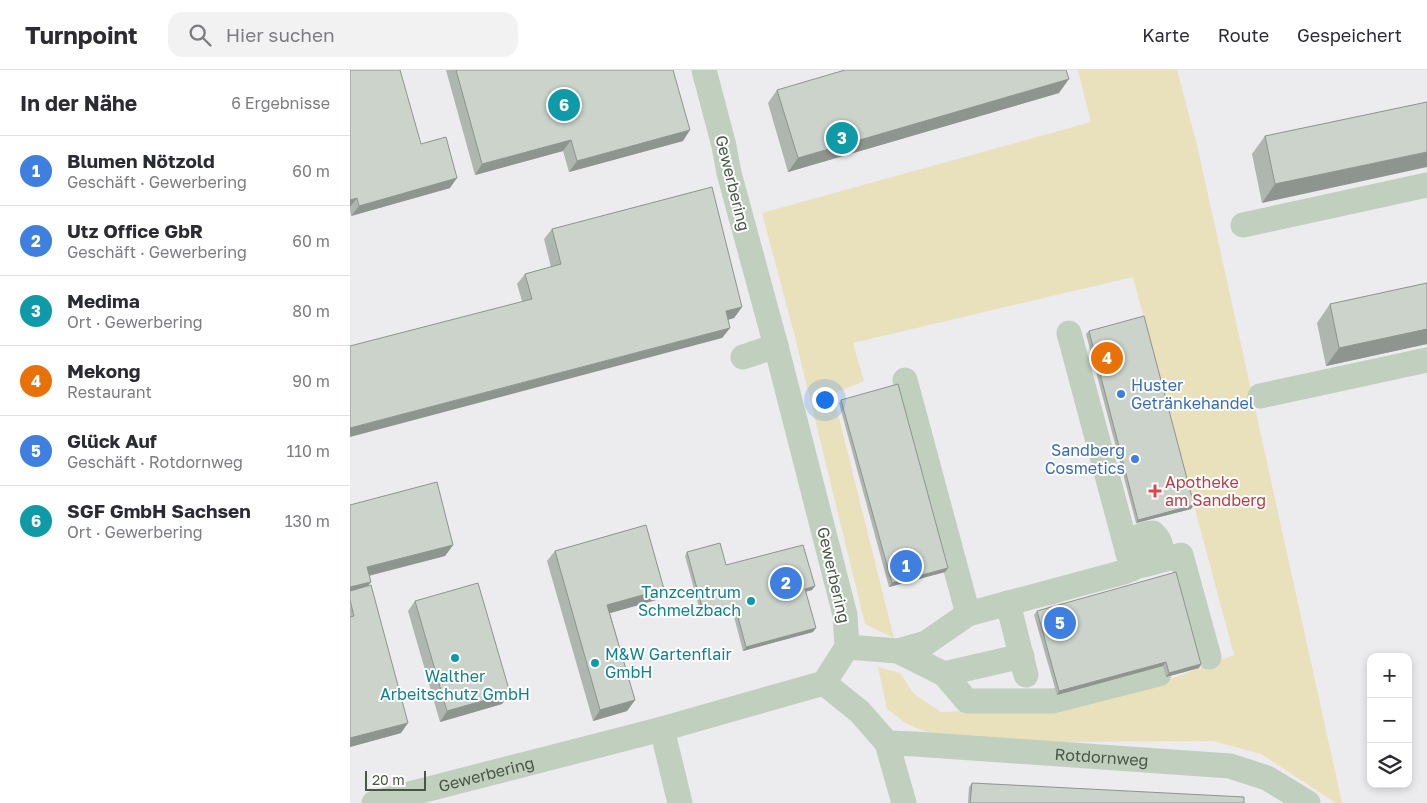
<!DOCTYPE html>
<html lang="de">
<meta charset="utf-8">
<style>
body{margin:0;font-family:"Golos Text",sans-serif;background:#f2f2f3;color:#2b2b33}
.controls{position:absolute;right:15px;bottom:15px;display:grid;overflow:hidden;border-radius:10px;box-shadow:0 2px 8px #0003}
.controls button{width:45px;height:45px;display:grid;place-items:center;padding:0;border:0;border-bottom:1px solid #e1e1e2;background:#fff;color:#2b2b33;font:25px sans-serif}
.scale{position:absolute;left:15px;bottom:12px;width:61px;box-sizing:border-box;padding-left:5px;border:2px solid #475645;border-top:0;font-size:14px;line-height:18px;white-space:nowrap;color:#475645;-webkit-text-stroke:4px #fff;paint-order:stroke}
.you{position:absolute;left:474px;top:329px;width:18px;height:18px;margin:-12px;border:4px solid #fff;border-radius:50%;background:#1a73e8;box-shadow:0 0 0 8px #1a73e833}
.badge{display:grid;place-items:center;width:32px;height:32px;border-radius:50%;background:#0f766e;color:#fff;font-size:16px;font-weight:700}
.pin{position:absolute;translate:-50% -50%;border:2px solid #fff;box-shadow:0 1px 5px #0006}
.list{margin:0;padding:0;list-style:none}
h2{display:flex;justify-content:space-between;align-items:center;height:65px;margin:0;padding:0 20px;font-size:21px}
h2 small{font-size:16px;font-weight:400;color:#7c7c81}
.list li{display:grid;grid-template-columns:32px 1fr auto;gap:15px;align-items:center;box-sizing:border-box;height:70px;padding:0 20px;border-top:1px solid #e1e1e2}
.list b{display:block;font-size:19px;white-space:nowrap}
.list p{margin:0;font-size:16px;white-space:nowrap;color:#7c7c81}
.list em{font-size:16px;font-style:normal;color:#7c7c81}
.icon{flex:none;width:28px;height:28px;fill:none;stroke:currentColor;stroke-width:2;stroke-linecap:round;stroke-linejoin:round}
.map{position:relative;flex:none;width:1077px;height:733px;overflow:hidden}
header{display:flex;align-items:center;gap:30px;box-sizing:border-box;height:70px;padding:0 25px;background:#fff;border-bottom:1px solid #e1e1e2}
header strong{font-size:24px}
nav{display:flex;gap:28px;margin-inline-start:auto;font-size:18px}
.search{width:350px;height:45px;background:#f2f2f3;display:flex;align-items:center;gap:12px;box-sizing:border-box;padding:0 18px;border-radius:15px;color:#7c7c81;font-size:19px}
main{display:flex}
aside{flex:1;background:#fff}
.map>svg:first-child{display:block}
.green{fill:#e9e0bc}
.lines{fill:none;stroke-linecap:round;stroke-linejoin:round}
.minor{stroke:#c1cfbf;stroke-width:25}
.wall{fill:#afb5af}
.shaded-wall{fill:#8e948e}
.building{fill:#cbd3cb;stroke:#8e948e}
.shop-dot{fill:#3f7fe0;stroke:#fff;stroke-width:2}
.health-dot{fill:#e0444e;stroke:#fff;stroke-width:2}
.culture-dot{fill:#0f9aa8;stroke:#fff;stroke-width:2}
.labels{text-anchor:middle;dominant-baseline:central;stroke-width:4;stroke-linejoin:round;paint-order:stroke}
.street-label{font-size:16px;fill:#475645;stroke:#fff}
.shop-label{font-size:16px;fill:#366cbe;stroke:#fff;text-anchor:start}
.health-label{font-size:16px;fill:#be3a42;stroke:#fff;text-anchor:start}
.culture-label{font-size:16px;fill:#0d838f;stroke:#fff;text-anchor:end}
</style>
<header>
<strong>Turnpoint</strong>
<div class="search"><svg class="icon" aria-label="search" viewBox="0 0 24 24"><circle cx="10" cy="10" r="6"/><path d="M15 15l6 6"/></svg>Hier suchen</div>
<nav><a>Karte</a><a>Route</a><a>Gespeichert</a></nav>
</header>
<main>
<aside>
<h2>In der Nähe<small>6 Ergebnisse</small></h2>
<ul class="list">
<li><span class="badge" style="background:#3f7fe0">1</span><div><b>Blumen Nötzold</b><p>Geschäft · Gewerbering</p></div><em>60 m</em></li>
<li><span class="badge" style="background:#3f7fe0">2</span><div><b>Utz Office GbR</b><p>Geschäft · Gewerbering</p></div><em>60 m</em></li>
<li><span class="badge" style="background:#0f9aa8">3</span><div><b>Medima</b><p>Ort · Gewerbering</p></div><em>80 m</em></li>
<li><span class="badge" style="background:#e8710a">4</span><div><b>Mekong</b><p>Restaurant</p></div><em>90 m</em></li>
<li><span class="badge" style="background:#3f7fe0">5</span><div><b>Glück Auf</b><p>Geschäft · Rotdornweg</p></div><em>110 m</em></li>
<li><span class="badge" style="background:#0f9aa8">6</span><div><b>SGF GmbH Sachsen</b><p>Ort · Gewerbering</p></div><em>130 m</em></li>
</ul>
</aside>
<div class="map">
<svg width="1077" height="733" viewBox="0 0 1077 733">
<rect width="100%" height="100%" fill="#ecebee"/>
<path class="green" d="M 728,0 L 827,0 L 847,75 L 992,733 L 986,733 L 911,684 L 863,671 L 710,672 L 592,668 L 557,654 L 537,639 L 528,597 L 550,603 L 564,624 L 591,642 L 704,637 L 805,615 L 884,585 L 783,207 L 503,273 L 514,311 L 483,324 L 544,568 L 515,554 L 444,263 L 412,143 L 741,52 Z"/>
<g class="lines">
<g class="minor">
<path d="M 893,155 L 1077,115"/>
<path d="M 719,263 L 780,491"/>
<path d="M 393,287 L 426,276"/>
<path d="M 555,310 L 618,544"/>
<path d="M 910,326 L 1077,290"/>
<path d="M 794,495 L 831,485 L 859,587"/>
<path d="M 658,533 L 676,605"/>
<path d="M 497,577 L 548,581 L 576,573 L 618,544 L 774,502 C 791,494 826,485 803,463 C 778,464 784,480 782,499"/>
<path d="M 548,581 L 594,604 L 672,586"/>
<path d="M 594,604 L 617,631 L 703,631 L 809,604"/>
<path d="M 474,613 L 510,642 L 537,673 L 554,733"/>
<path d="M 312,659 L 330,733"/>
<path id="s1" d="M 537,673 L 565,674 L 880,696 L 917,708 L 958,733"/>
<path id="s2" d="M 24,733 L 312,659 L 474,613 L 497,577 L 495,545 L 426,276 L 379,103 L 374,76 L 354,0"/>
</g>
</g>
<g class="wall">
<path d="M 0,0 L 71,74 L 100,118 L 1,146 L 0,141 Z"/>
<path d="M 96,0 L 323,0 L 333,71 L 219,102 L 213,81 L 125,105 Z"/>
<path d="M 427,20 L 709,23 L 438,102 L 418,33 Z"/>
<path d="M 1077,32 L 912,133 L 902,84 L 915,66 Z"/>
<path d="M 202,159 L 392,237 L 384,248 L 378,250 L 380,258 L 372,268 L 172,231 L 167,214 L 175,204 L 201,197 L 194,169 Z"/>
<path d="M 1077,213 L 1077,274 L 976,296 L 967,253 L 980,234 Z"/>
<path d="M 739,261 L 841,439 L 786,453 L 736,264 Z"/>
<path d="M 491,330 L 598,498 L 595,502 L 539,517 L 489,333 Z"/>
<path d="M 0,435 L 103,475 L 95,486 L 19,506 L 18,516 L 51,663 L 0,677 Z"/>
<path d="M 205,481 L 306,530 L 260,543 L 285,630 L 277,641 L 243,651 L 197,491 Z"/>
<path d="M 337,482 L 376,495 L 462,520 L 456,522 L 463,562 L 393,581 L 382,539 L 352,548 L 335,486 Z"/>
<path d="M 65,531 L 160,623 L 152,634 L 90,652 L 58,541 Z"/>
<path d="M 687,541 L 849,598 L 816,607 L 813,596 L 707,625 L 684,545 Z"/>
<path d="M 622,713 L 894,733 L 618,733 L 619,717 Z"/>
</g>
<g class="shaded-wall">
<path d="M 719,9 L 709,23 L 438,102 L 448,88 Z"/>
<path d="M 340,60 L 333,71 L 219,102 L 227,91 Z"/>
<path d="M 221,70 L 213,81 L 125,105 L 132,94 Z"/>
<path d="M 1077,82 L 1077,97 L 912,133 L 925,114 Z"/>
<path d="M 107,108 L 100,118 L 1,146 L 9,136 Z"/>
<path d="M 7,128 L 0,137 L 0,130 Z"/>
<path d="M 392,237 L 384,248 L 369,252 L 376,241 Z"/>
<path d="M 380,258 L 372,268 L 0,367 L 0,358 Z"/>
<path d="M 1077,259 L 1077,274 L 976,296 L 989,278 Z"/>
<path d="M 844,435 L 841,439 L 786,453 L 788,450 Z"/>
<path d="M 103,475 L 95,486 L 9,508 L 17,497 Z"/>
<path d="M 598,498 L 595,502 L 539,517 L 542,513 Z"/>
<path d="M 21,512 L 13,522 L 0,526 L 0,517 Z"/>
<path d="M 465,516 L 462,520 L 452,522 L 455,519 Z"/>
<path d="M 314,519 L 306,530 L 250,546 L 257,535 Z"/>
<path d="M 385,536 L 382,539 L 352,548 L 354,544 Z"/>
<path d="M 466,558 L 463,562 L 393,581 L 396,577 Z"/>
<path d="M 816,592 L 813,596 L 707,625 L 709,621 Z"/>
<path d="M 851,594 L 849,598 L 816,607 L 819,603 Z"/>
<path d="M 160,623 L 152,634 L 90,652 L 97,641 Z"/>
<path d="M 285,630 L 277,641 L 243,651 L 250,640 Z"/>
<path d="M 58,653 L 51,663 L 0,677 L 0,668 Z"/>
</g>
<g class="building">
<path d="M 0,0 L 50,0 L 71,74 L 96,67 L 107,108 L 9,136 L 7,128 L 0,130 Z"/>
<path d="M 106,0 L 323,0 L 340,60 L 227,91 L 221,70 L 132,94 Z"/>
<path d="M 495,0 L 716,0 L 719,9 L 448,88 L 427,20 Z"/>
<path d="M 1077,32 L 1077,82 L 925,114 L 915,66 Z"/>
<path d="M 362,117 L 392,237 L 376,241 L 380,258 L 0,358 L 0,276 L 182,229 L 175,204 L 211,194 L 202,159 Z"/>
<path d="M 1077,213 L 1077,259 L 989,278 L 980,234 Z"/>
<path d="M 794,246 L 844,435 L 788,450 L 739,261 Z"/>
<path d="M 548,314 L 598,498 L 542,513 L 491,330 Z"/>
<path d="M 87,412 L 103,475 L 17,497 L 21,512 L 0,517 L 0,435 Z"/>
<path d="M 296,455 L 314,519 L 257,535 L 285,630 L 250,640 L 205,481 Z"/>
<path d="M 370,473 L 376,495 L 453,475 L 465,516 L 455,519 L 466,558 L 396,577 L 385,536 L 354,544 L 337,482 Z"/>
<path d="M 826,502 L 851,594 L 819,603 L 816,592 L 709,621 L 687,541 Z"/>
<path d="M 128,513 L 160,623 L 97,641 L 65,531 Z"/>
<path d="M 21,515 L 58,653 L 0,668 L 0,547 L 4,546 L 0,530 L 0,521 Z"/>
<path d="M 622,713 L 894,727 L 894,733 L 620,733 Z"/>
</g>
<g class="shop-dot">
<circle cx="771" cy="324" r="5"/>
<circle cx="785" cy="389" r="5"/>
</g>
<path class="health-dot" d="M802.5 413.5h5v5h5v5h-5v5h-5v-5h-5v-5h5z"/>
<g class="culture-dot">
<circle cx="401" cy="531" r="5"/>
<circle cx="105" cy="588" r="5"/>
<circle cx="245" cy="593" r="5"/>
</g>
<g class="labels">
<g class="street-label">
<text transform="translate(383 113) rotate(76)">Gewerbering</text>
<text transform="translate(484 505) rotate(77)">Gewerbering</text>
<text stroke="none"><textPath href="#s1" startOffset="215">Rotdornweg</textPath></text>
<text stroke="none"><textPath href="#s2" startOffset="116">Gewerbering</textPath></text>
</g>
<g class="shop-label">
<text x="781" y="315">Huster<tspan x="781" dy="18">Getränkehandel</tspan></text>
<text x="775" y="380" text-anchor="end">Sandberg<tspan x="775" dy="18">Cosmetics</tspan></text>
</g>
<g class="health-label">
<text x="815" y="412">Apotheke<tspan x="815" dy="18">am Sandberg</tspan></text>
</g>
<g class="culture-label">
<text x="391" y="522">Tanzcentrum<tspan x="391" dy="18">Schmelzbach</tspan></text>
<text x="255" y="584" text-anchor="start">M&amp;W Gartenflair<tspan x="255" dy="18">GmbH</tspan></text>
<text x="105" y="606" text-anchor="middle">Walther<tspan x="105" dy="18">Arbeitschutz GmbH</tspan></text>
</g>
</g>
</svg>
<div class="controls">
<button>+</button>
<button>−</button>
<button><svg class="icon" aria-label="layers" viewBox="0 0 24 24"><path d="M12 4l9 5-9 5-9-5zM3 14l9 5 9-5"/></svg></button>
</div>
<div class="scale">20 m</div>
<div class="you"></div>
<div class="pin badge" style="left:556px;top:496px;background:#3f7fe0">1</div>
<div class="pin badge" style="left:436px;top:513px;background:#3f7fe0">2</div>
<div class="pin badge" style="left:492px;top:68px;background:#0f9aa8">3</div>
<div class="pin badge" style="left:757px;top:288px;background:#e8710a">4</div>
<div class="pin badge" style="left:710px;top:553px;background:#3f7fe0">5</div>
<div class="pin badge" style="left:214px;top:35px;background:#0f9aa8">6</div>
</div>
</main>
